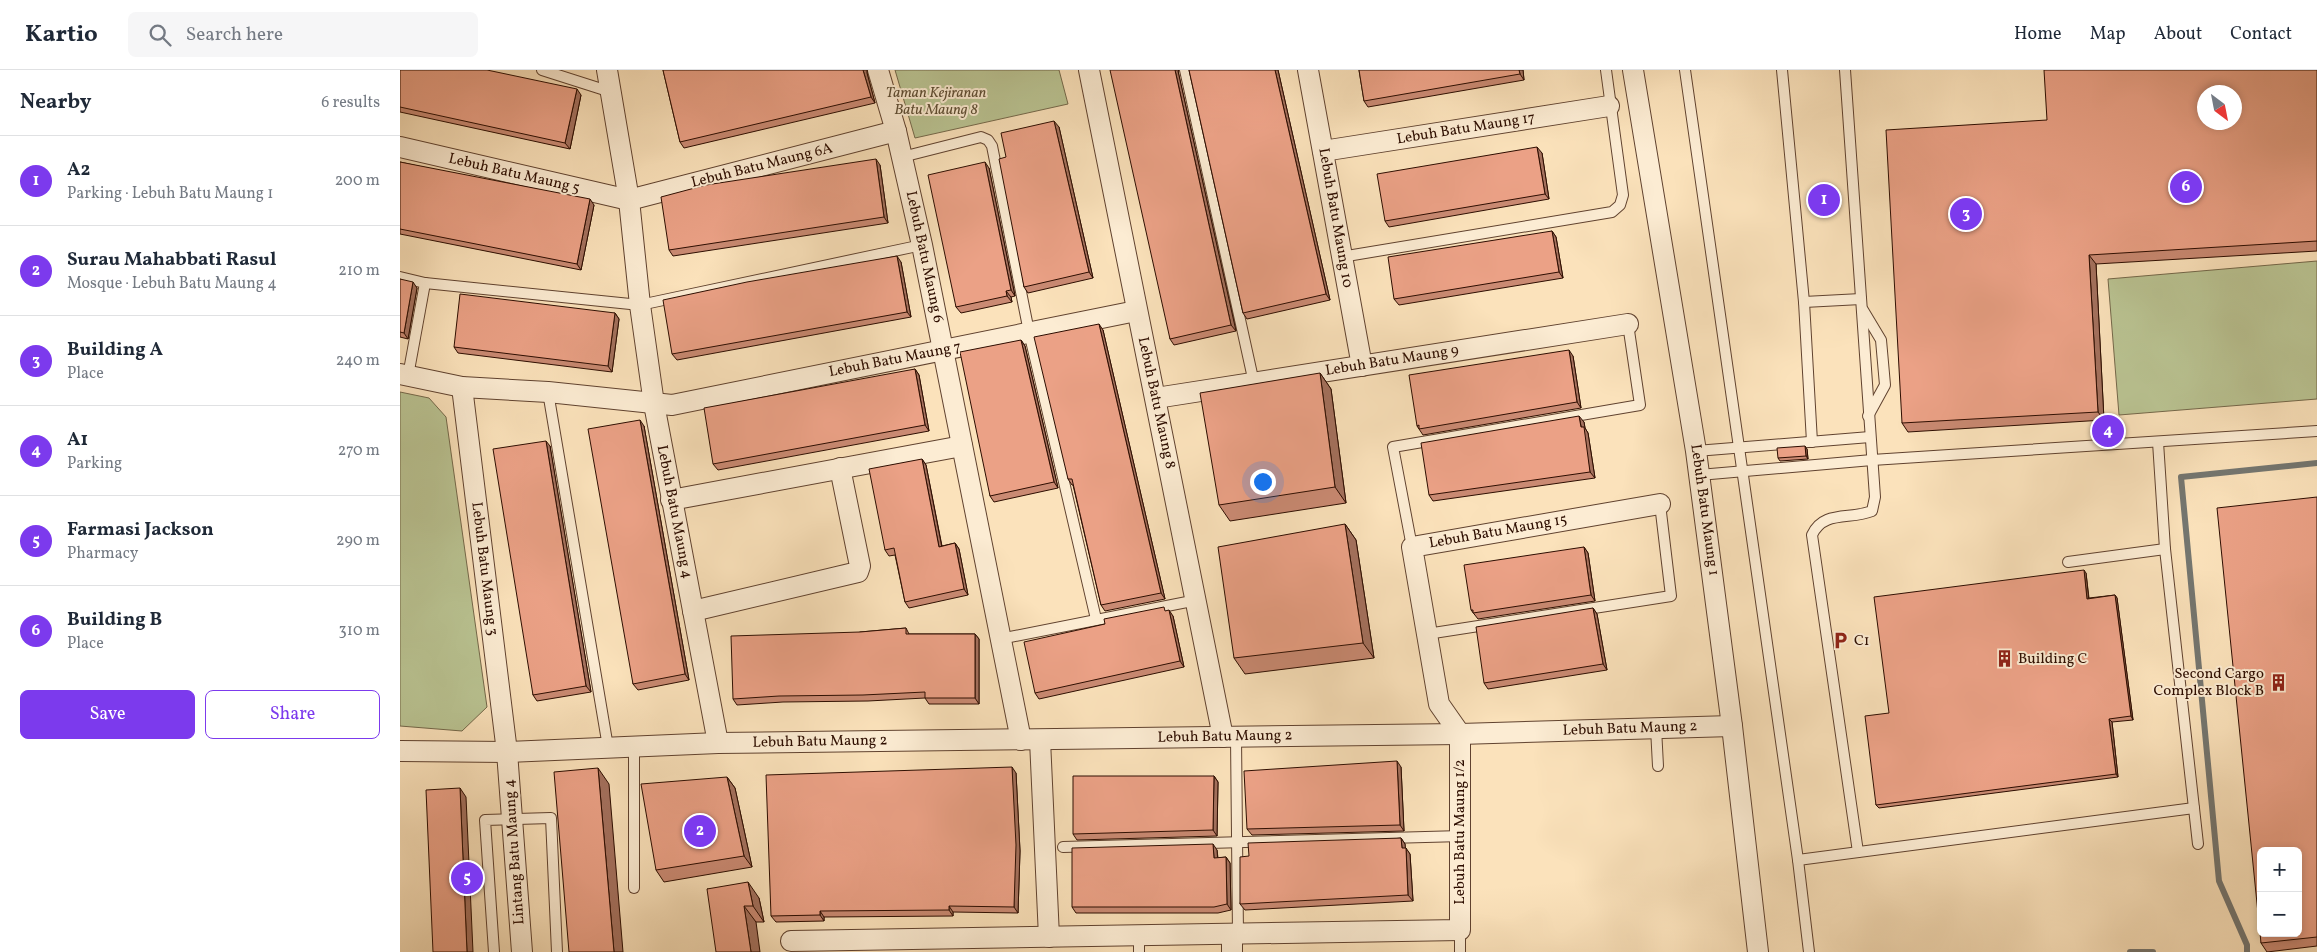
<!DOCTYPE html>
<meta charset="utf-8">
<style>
body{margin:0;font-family:Vollkorn,serif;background:#f6f6f7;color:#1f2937}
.controls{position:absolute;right:15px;bottom:15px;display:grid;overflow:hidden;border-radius:8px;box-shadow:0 2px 8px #0003}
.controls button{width:45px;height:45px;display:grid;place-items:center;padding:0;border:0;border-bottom:1px solid #e0e1e3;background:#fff;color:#1f2937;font:25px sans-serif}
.compass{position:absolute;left:1797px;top:15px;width:45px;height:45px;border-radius:50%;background:#fff;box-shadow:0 2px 8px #0003;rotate:148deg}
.you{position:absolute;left:862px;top:411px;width:18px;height:18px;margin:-12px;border:4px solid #fff;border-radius:50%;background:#1a73e8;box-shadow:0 0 0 8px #1a73e833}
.badge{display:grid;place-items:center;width:32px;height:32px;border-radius:50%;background:#7c3aed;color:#fff;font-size:16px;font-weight:700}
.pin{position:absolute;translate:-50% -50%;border:2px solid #fff;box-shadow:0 1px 5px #0006}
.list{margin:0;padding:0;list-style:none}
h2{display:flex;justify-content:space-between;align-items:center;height:65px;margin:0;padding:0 20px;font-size:21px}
h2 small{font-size:16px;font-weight:400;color:#747a83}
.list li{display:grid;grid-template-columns:32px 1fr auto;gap:15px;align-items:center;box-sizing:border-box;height:90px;padding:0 20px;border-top:1px solid #e0e1e3}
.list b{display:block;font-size:19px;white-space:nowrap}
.list p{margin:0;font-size:16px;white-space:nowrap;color:#747a83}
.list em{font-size:16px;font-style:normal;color:#747a83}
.actions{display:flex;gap:10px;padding:15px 20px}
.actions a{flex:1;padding:11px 0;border:1px solid #7c3aed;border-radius:8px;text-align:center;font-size:18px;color:#7c3aed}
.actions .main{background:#7c3aed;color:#fff}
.icon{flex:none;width:28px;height:28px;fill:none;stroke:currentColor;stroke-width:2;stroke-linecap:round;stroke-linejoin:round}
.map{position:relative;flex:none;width:1917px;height:882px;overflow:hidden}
header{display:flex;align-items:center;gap:30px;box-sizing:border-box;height:70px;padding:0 25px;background:#fff;border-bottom:1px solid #e0e1e3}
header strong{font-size:24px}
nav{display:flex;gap:28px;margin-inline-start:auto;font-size:18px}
.search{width:350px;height:45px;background:#f6f6f7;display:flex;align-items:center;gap:12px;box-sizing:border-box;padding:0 18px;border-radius:8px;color:#747a83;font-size:19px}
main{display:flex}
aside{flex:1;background:#fff}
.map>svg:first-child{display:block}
.green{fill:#bac493;stroke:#74684a}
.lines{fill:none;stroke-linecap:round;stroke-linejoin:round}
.stream{stroke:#747670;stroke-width:6}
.lane-casing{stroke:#60422f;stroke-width:12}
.street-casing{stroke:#60422f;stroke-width:22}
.lane{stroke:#fcecd3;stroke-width:10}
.street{stroke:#fcecd3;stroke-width:20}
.wall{fill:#ca8a73;stroke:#2d0d00}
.shaded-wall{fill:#a4715e;stroke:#2d0d00}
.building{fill:#eba186;stroke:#2d0d00;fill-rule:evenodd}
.labels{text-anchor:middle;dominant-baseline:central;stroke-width:4;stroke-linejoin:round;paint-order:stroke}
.park-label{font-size:15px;font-style:italic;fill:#5e4d33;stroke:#fcecd3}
.street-label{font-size:15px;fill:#2d0d00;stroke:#fcecd3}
.poi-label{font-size:15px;fill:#2d0d00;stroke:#fcecd3;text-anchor:start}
</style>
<header>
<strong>Kartio</strong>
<div class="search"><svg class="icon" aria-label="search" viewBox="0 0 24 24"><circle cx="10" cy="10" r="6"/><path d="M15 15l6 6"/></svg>Search here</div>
<nav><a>Home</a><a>Map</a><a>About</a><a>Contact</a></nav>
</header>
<main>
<aside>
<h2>Nearby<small>6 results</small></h2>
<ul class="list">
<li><span class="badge">1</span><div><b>A2</b><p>Parking · Lebuh Batu Maung 1</p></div><em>200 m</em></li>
<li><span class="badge">2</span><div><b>Surau Mahabbati Rasul</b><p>Mosque · Lebuh Batu Maung 4</p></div><em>210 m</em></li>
<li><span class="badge">3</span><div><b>Building A</b><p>Place</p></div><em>240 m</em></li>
<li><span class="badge">4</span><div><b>A1</b><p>Parking</p></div><em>270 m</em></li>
<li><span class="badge">5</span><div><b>Farmasi Jackson</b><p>Pharmacy</p></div><em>290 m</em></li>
<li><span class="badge">6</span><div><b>Building B</b><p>Place</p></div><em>310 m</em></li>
</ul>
<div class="actions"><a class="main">Save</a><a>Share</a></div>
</aside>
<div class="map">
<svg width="1917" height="882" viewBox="0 0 1917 882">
<rect width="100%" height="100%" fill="#fbe2bb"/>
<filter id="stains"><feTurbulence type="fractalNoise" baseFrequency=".004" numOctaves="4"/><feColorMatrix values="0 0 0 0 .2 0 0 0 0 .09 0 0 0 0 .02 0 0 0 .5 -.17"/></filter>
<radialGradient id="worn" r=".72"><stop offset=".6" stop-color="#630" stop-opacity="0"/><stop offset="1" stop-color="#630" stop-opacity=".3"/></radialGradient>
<g class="green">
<path d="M 495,0 L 659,0 L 668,34 L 515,68 Z"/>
<path d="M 1917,191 L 1917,329 L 1719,345 L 1708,209 Z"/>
<path d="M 0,322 L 29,328 L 46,347 L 87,637 L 62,661 L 0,656 Z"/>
</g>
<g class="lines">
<g class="stream">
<path d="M 1730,882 L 1753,882"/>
<path d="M 1847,882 L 1847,875 L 1819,811 L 1781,407 L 1917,393"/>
</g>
<defs>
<g id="lane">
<path d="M 142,0 L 211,22"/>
<path d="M 785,0 L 854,313"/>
<path d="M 1285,0 L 1398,790 L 1409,882"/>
<path d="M 1382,0 L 1404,232 L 1412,372"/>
<path d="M 1445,0 L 1475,427 L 1472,441 C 1450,450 1423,440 1412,465 L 1458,782"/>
<path d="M 502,87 L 581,67 L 588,70 L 592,76 L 629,262 L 696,549"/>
<path d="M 941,187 L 1212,142 L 1220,135 L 1223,125 L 1206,0"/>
<path d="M 0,207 L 25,213 L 240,235 L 522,175"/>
<path d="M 1404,232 L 1461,229"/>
<path d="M 1463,240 L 1481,270 L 1485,315 L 1468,346"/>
<path d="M 8,306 L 25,213"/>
<path d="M 148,322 L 208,677"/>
<path d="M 1758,372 L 1765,479 L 1798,774"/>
<path d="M 1296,381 L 1470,367"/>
<path d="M 1299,405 L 1472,390 L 1917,361"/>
<path d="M 1012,477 L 993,377 L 1240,335 L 1228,254"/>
<path d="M 1668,492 L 1765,479"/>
<path d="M 1027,564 L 1271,526 L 1260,434"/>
<path d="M 600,569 L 797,530"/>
<path d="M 1256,658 L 1258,696"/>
<path d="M 836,667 L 838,864"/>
<path d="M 234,676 L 234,818"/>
<path d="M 663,777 L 1062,766"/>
<path d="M 1398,790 L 1794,738"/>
<path d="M 1060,860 L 1060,882"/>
<path d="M 739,865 L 739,882"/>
<path d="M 94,882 L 85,750 L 151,748 L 157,882"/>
</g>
<g id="street">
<path d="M 207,0 L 229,130 L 240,235 L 254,334 L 318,673"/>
<path d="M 478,0 L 496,61 L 522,175 L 621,670"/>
<path d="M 689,0 L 823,667"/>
<path d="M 908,0 L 962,296"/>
<path d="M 1233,0 L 1296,381 L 1332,656 L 1358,882"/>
<path d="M 0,77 L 229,130 L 496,61"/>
<path d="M 923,81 L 1209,36"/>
<path d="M 0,304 L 62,317 L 148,322 L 272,335 L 736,241"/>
<path d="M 62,317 L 107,682 L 122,882"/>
<path d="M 756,328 L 1228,254"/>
<path d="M 271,430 L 562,376"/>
<path d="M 293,541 L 458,502 L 460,496 L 440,398"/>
<path d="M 1060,664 L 1039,634 L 1012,477 L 1260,434"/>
<path d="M 640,670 L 649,867"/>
<path d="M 0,681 L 107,682 L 318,673 L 1060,664 L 1332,656"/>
<path d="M 832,864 L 832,882"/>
<path d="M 391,871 L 1060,860 L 1060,664"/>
</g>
</defs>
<use href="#lane" class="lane-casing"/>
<use href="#street" class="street-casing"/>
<use href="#lane" class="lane"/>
<use href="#street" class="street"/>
</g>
<g class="wall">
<path d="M 0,0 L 181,25 L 170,79 L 0,42 Z"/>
<path d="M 263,0 L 467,0 L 467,3 L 475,33 L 284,78 L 280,72 Z"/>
<path d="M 789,0 L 878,0 L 930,230 L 847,249 L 843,243 Z"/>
<path d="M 959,0 L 1123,0 L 1124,10 L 968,37 L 964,31 Z"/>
<path d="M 1917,0 L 1917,181 L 1696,194 L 1704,350 L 1508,362 L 1502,353 L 1647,50 Z"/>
<path d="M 778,1 L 836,261 L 774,275 L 770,269 Z"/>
<path d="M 659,57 L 693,208 L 628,223 L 624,217 L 606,87 Z"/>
<path d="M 1142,83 L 1149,129 L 989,157 L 985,151 Z"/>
<path d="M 0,92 L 194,135 L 181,200 L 0,164 Z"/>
<path d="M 480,95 L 488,153 L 273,186 L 269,180 Z"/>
<path d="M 589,98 L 615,226 L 611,227 L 612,232 L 561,243 L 556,237 Z"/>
<path d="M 1152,161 L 1156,167 L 1163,208 L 999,235 L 994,229 Z"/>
<path d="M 501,192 L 511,247 L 277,290 L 272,284 Z"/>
<path d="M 0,209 L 17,218 L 8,269 L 0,267 Z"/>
<path d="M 215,243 L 219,249 L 212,302 L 58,283 L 54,277 Z"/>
<path d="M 703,260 L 765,529 L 705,541 L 701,535 L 673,415 L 672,415 L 668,409 Z"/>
<path d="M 621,270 L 625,276 L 658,418 L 594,432 L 590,426 Z"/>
<path d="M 1173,286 L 1181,338 L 1023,365 L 1017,356 Z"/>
<path d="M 515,299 L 519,305 L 529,361 L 318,400 L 313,394 Z"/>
<path d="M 920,303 L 931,319 L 946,433 L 830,451 L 819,435 Z"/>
<path d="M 1184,352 L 1185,358 L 1188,363 L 1195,408 L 1033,431 L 1029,425 Z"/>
<path d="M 244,356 L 289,610 L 238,620 L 233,614 Z"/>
<path d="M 150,376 L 191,622 L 137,631 L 133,625 Z"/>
<path d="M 1407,379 L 1408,389 L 1380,391 L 1378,388 Z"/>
<path d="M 522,389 L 526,395 L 542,476 L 555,473 L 559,479 L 568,525 L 509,538 L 505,532 L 495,485 L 489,486 L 485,480 Z"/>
<path d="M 1917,427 L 1917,876 L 1867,882 L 1861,873 Z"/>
<path d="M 945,454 L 956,470 L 974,588 L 845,604 L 834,588 Z"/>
<path d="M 1184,477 L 1188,483 L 1195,531 L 1078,549 L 1071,540 Z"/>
<path d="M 1686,503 L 1689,528 L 1715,525 L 1717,528 L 1733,650 L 1712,652 L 1718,707 L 1479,738 L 1476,735 L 1489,643 Z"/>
<path d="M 1193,538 L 1197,544 L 1207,600 L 1088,619 L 1084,613 Z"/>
<path d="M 767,541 L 773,546 L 784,597 L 639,629 L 635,623 Z"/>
<path d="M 506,558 L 509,564 L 575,564 L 579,569 L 579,634 L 529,634 L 525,628 L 468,631 L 383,632 L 337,635 L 333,629 L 460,562 Z"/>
<path d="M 1001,697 L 1004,761 L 852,765 L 847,759 Z"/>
<path d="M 616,703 L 620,781 L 618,843 L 553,842 L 553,846 L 424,847 L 424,851 L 376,852 L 371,846 Z"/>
<path d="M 814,706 L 818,712 L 817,766 L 677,770 L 673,764 Z"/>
<path d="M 327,707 L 335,718 L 352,797 L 264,812 L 256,800 Z"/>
<path d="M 1001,768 L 1005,774 L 1005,778 L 1010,784 L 1013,831 L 845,840 L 840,834 L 849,786 Z"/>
<path d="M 817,780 L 818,788 L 826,787 L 830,793 L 831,840 L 818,843 L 676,843 L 672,837 Z"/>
<path d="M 307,819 L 359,828 L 364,852 L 356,852 Z"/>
</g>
<g class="shaded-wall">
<path d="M 463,0 L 467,0 L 467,3 L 475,33 L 471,27 Z"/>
<path d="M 775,0 L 779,0 L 778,1 L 836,261 L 831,255 Z"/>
<path d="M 875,0 L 878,0 L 930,230 L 926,224 Z"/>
<path d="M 1119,0 L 1123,0 L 1124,10 L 1120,4 Z"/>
<path d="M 177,19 L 181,25 L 170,79 L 165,73 Z"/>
<path d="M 654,51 L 659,57 L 693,208 L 689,202 Z"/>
<path d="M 1137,77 L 1142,83 L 1149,129 L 1145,124 Z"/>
<path d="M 476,89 L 480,95 L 488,153 L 484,147 Z"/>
<path d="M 585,92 L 589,98 L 615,226 L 611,220 Z"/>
<path d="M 190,129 L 194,135 L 181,200 L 177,194 Z"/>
<path d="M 1152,161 L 1156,167 L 1163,208 L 1159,202 Z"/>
<path d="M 1689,185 L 1696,194 L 1704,350 L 1698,342 Z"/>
<path d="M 497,186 L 501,192 L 511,247 L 507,242 Z"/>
<path d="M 13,212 L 17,218 L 8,269 L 4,263 Z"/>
<path d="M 606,221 L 611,227 L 612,232 L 607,226 Z"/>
<path d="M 215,243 L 219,249 L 212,302 L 208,296 Z"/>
<path d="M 699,254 L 703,260 L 765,529 L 761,523 Z"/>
<path d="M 621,270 L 625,276 L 658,418 L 654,412 Z"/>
<path d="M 1169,280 L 1173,286 L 1181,338 L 1177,332 Z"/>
<path d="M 515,299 L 519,305 L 529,361 L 525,355 Z"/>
<path d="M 920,303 L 931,319 L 946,433 L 935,417 Z"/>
<path d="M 1179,346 L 1184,352 L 1185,358 L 1188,363 L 1195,408 L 1190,402 Z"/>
<path d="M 240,350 L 244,356 L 289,610 L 285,604 Z"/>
<path d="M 146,371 L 150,376 L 191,622 L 186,616 Z"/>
<path d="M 1405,376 L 1407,379 L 1408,389 L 1406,386 Z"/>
<path d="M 522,389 L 526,395 L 543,483 L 539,477 Z"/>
<path d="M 945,454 L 956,470 L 974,588 L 963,573 Z"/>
<path d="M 555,473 L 559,479 L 568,525 L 564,519 Z"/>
<path d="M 1184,477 L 1188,483 L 1195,531 L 1191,525 Z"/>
<path d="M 1684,500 L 1686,503 L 1689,532 L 1687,529 Z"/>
<path d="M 1715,525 L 1717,528 L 1733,650 L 1731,646 Z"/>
<path d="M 1193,538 L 1197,544 L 1207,600 L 1203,594 Z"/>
<path d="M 769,540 L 773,546 L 784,597 L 780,591 Z"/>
<path d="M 575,564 L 579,569 L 579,634 L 575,628 Z"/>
<path d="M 1709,649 L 1712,652 L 1718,707 L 1716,704 Z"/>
<path d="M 997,691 L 1001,697 L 1004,761 L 1000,755 Z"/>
<path d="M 612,697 L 616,703 L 620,781 L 618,843 L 614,837 Z"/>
<path d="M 198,698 L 209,714 L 223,882 L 214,882 Z"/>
<path d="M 814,706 L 818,712 L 817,766 L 813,760 Z"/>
<path d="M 327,707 L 335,718 L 352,797 L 344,786 Z"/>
<path d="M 60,718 L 66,727 L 73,882 L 67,882 Z"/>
<path d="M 1001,768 L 1005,774 L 1006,784 L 1002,778 Z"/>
<path d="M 813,774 L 817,780 L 818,794 L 814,788 Z"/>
<path d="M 1006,778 L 1010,784 L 1013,831 L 1008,825 Z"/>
<path d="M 826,787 L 830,793 L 831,840 L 827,834 Z"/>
<path d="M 348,812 L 359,828 L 364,852 L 353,836 Z"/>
<path d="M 344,836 L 356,852 L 360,882 L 351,882 Z"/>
<path d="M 549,836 L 553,842 L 553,846 L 549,840 Z"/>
<path d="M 420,841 L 424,847 L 424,851 L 420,845 Z"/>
</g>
<g class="building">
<path d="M 0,0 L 87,0 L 177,19 L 165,73 L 0,37 Z"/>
<path d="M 263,0 L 463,0 L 471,27 L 280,72 Z"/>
<path d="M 710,0 L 775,0 L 831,255 L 770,269 Z"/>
<path d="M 789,0 L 875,0 L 926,224 L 843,243 Z"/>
<path d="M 959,0 L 1119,0 L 1120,4 L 964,31 Z"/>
<path d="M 1644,0 L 1917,0 L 1917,171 L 1689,185 L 1698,342 L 1502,353 L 1486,60 L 1647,50 ZM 1804,22 L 1834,22 L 1834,52 L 1804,52 Z"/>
<path d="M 654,51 L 689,202 L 624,217 L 599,89 L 606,87 L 601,63 Z"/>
<path d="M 1137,77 L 1145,124 L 985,151 L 977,104 Z"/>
<path d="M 476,89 L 484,147 L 269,180 L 261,127 L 306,115 Z"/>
<path d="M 0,92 L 190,129 L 177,194 L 0,159 Z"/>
<path d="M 585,92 L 611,220 L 606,221 L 607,226 L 556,237 L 528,105 Z"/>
<path d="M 1152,161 L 1159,202 L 994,229 L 988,187 Z"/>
<path d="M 497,186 L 507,242 L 272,284 L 263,230 L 347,212 Z"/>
<path d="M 0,209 L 13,212 L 4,263 L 0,262 Z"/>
<path d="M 60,224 L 215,243 L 208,296 L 54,277 Z"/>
<path d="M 699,254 L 761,523 L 701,535 L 672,409 L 668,409 L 634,267 Z"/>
<path d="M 621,270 L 654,412 L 590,426 L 560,282 Z"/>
<path d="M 1169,280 L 1177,332 L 1019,359 L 1019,355 L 1017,356 L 1009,305 Z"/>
<path d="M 515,299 L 525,355 L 313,394 L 304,338 Z"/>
<path d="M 920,303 L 935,417 L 819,435 L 800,323 Z"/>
<path d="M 1179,346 L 1181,357 L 1184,357 L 1190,402 L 1029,425 L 1021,373 Z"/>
<path d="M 240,350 L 285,604 L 233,614 L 188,359 Z"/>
<path d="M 146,371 L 186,616 L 133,625 L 93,379 Z"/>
<path d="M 1405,376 L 1406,386 L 1378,388 L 1377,378 Z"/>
<path d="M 522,389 L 539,477 L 555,473 L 564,519 L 505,532 L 494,478 L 485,480 L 469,399 Z"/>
<path d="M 1917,427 L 1917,867 L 1861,873 L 1817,438 ZM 1861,781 L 1898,781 L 1898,863 L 1861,863 Z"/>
<path d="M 945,454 L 963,573 L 834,588 L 818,477 Z"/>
<path d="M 1184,477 L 1191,525 L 1073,543 L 1073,540 L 1071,540 L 1064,495 Z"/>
<path d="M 1684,500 L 1687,529 L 1715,525 L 1731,646 L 1709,649 L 1716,704 L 1476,735 L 1465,646 L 1489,643 L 1474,527 Z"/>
<path d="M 764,537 L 765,541 L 769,540 L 780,591 L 635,623 L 624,572 L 705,554 L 704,549 Z"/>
<path d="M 1193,538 L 1203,594 L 1084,613 L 1076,557 Z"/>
<path d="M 506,558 L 506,564 L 575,564 L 575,628 L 525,628 L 525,622 L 463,625 L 379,626 L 333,629 L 331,566 L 460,562 Z"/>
<path d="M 997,691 L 1000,755 L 847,759 L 844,701 Z"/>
<path d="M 612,697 L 616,775 L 614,837 L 549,836 L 549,840 L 420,841 L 420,845 L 371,846 L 366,705 Z"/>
<path d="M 198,698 L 214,882 L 169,882 L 154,702 Z"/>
<path d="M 673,706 L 814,706 L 813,760 L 673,764 Z"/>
<path d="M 327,707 L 344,786 L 256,800 L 241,714 Z"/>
<path d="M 60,718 L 67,882 L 33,882 L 26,720 Z"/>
<path d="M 1001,768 L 1002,778 L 1006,778 L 1008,825 L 840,834 L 840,787 L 849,786 L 848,773 Z"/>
<path d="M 813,774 L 814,788 L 826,787 L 827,834 L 814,837 L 672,837 L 672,778 Z"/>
<path d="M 348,812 L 353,836 L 344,836 L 351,882 L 316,882 L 307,819 Z"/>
</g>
<defs>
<symbol id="parking-bare" viewBox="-9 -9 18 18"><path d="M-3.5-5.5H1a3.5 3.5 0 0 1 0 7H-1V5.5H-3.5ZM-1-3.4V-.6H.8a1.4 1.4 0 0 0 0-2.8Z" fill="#8f2418" stroke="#fcecd3" stroke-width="2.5" paint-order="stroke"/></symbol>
<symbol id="building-bare" viewBox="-9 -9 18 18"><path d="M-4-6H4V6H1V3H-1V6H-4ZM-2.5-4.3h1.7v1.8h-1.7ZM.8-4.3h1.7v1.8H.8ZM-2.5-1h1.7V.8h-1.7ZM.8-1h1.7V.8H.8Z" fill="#8f2418" stroke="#fcecd3" stroke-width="2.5" paint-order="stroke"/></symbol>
</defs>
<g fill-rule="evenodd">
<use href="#parking-bare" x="1428" y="558" width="25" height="25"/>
<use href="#building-bare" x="1592" y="576" width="25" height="25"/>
<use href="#building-bare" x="1866" y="600" width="25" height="25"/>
</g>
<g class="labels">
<g class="park-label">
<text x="536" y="23">Taman Kejiranan<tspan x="536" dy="17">Batu Maung 8</tspan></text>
</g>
<g class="street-label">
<text transform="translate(1066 59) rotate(-9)">Lebuh Batu Maung 17</text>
<text transform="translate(362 96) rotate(-14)">Lebuh Batu Maung 6A</text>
<text transform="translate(114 104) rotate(13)">Lebuh Batu Maung 5</text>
<text transform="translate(935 148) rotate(80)">Lebuh Batu Maung 10</text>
<text transform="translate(524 187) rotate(78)">Lebuh Batu Maung 6</text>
<text transform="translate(495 290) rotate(-11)">Lebuh Batu Maung 7</text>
<text transform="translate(992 291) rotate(-9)">Lebuh Batu Maung 9</text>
<text transform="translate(756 333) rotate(78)">Lebuh Batu Maung 8</text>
<text transform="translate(1304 440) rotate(82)">Lebuh Batu Maung 1</text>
<text transform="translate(274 442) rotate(79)">Lebuh Batu Maung 4</text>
<text transform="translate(1098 462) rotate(-10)">Lebuh Batu Maung 15</text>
<text transform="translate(84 499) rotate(83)">Lebuh Batu Maung 3</text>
<text transform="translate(1230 659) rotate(-2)">Lebuh Batu Maung 2</text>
<text transform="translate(825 667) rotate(-1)">Lebuh Batu Maung 2</text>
<text transform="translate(420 672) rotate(-1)">Lebuh Batu Maung 2</text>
<text transform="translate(1060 762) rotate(-90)">Lebuh Batu Maung 1/2</text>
<text transform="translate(115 782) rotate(-94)">Lintang Batu Maung 4</text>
</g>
<g class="poi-label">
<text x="1454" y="571">C1</text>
<text x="1618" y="589">Building C</text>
<text x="1864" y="604" text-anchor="end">Second Cargo<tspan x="1864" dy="17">Complex Block B</tspan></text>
</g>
</g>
<rect width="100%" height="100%" filter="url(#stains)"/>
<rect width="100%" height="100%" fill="url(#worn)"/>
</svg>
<div class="controls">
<button>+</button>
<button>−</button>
</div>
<svg class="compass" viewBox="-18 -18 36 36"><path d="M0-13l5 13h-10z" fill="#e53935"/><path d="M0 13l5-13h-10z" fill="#747a83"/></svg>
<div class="you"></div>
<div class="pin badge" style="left:1424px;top:130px">1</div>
<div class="pin badge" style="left:300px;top:761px">2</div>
<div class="pin badge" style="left:1566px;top:144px">3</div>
<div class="pin badge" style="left:1708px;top:361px">4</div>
<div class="pin badge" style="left:67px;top:808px">5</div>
<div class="pin badge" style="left:1786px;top:117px">6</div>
</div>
</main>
